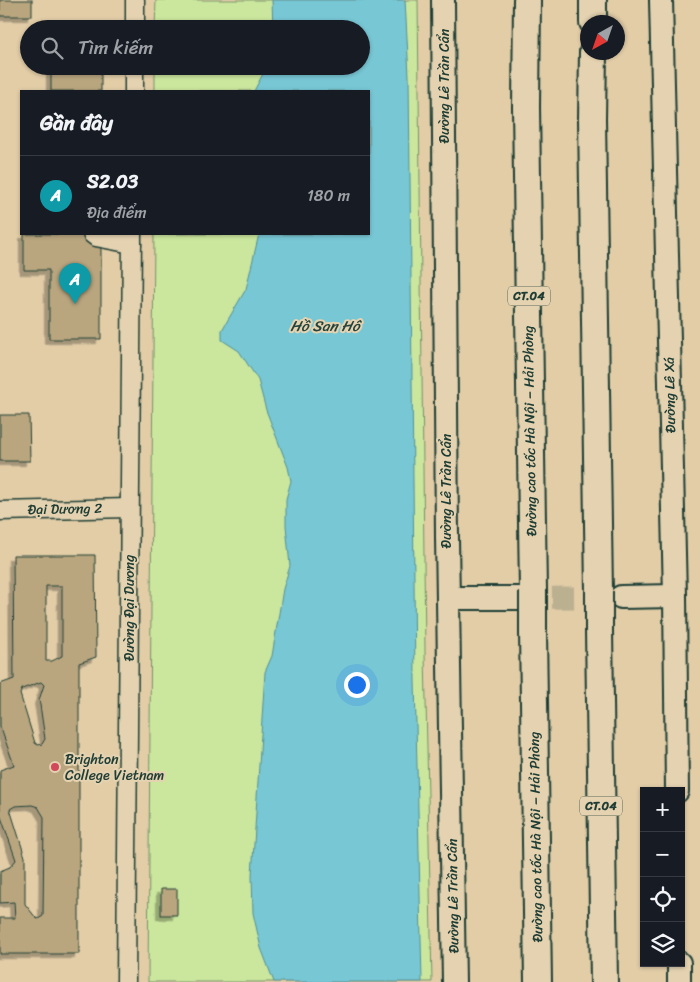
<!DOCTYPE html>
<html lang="vi">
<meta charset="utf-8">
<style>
body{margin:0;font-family:Sriracha,sans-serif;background:#242831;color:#f1f3f6}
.controls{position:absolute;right:15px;bottom:15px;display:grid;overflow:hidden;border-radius:0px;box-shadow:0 1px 4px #0004}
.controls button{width:45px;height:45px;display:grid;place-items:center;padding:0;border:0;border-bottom:1px solid #363941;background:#171b24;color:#f1f3f6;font:25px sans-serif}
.compass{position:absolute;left:580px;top:15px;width:45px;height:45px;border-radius:50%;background:#171b24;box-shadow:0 1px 4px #0004;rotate:220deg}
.you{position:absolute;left:356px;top:684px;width:18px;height:18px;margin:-12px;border:4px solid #fff;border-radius:50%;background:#1a73e8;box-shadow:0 0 0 8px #1a73e833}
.badge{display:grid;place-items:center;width:32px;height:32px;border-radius:50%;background:#1a73e8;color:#fff;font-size:16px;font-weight:700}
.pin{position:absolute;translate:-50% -41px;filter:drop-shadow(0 1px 2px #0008)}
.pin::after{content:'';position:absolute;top:26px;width:18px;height:15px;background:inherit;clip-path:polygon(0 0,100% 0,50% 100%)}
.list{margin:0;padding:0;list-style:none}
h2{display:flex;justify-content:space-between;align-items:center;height:65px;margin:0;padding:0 20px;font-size:21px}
h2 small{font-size:16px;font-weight:400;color:#9ea1a6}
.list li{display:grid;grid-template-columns:32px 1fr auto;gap:15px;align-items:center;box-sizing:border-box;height:80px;padding:0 20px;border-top:1px solid #363941}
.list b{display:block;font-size:19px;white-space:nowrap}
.list p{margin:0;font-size:16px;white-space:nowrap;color:#9ea1a6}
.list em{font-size:16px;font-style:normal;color:#9ea1a6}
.icon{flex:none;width:28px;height:28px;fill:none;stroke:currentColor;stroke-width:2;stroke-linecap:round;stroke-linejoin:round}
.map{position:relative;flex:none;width:700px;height:982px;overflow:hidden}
.search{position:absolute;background:#171b24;box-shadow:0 1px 4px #0004;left:20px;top:20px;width:350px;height:55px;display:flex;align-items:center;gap:12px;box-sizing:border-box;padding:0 18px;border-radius:28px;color:#9ea1a6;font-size:19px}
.panel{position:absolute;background:#171b24;box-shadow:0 1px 4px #0004;left:20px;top:90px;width:350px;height:145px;border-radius:0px}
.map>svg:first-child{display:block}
.green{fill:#cbe69d;stroke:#759268}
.water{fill:#78c7d5;stroke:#549095}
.building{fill:#b9a67f;stroke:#1f3d34;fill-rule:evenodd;filter:url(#shadow)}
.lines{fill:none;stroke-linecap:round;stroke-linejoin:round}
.major-tunnel{stroke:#bbb090;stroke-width:22;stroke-dasharray:22 11;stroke-linecap:butt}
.minor-casing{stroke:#1f3d34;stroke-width:21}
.major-casing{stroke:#1f3d34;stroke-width:26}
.highway-casing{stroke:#1f3d34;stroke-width:30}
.minor{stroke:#e4d2b0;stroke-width:18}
.major{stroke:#e4d2b0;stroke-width:22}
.highway{stroke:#e4d2b0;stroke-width:26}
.highway-bridge-casing{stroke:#1f3d34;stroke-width:30;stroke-linecap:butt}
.highway-bridge{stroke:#e4d2b0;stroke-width:26}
.poi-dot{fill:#d1495b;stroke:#e4d2b0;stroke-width:2}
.labels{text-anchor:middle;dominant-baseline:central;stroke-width:4;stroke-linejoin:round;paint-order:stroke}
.shield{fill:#e4d2b0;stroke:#5a6a59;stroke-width:1}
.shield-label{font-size:12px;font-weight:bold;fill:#1f3d34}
.street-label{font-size:14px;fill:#1f3d34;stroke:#e4d2b0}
.poi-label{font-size:14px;fill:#1f3d34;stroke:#e4d2b0;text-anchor:start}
.water-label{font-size:15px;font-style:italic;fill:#23443c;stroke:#e4d2b0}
</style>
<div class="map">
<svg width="700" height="982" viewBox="0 0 700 982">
<defs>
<filter id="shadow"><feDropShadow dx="-4.5" dy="4.5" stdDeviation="0" flood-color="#0004"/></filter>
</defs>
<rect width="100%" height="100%" fill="#e2cda7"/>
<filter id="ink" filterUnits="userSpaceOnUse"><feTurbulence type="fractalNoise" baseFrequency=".02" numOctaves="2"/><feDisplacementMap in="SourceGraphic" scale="10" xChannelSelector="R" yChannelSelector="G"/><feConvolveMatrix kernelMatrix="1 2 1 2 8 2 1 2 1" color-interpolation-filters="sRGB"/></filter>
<g filter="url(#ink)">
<path class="green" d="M 156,0 L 418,0 L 425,654 L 432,982 L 148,982 L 154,234 L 369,234 L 369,91 L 155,91 L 155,66 L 361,66 L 361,29 L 155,29 Z"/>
<path class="water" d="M 272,0 L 405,0 L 409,76 L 415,680 L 422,982 L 274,982 L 261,948 L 253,913 L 252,875 L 265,672 L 272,656 L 283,589 L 290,566 L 286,526 L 286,499 L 291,481 L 288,467 L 266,410 L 258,380 L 239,351 L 222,340 L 222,330 L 246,289 L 259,234 L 369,234 L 369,91 L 254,91 L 267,66 L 361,66 L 361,29 L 273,29 Z"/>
<g class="building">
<rect x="0" y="0" width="32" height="16"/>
<rect x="51" y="66" width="50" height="25"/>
<path d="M 24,234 L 101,234 L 101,339 L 49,339 L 49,270 L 24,270 Z"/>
<path d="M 0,415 L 29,415 L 30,461 L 0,461 Z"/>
<path d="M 13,555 L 95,555 L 96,657 L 79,663 L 79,954 L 0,954 L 0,918 L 15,918 L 14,902 L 0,903 L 0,871 L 10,867 L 16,860 L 0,814 L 0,770 L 14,765 L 0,726 L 0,684 L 14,679 ZM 46,586 L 62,586 L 62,656 L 52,661 L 46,661 ZM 41,682 L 44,685 L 39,700 L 40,705 L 45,739 L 42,744 L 38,745 L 35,743 L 20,694 L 22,689 ZM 32,805 L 38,807 L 44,817 L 43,916 L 38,919 L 36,918 L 25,904 L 25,857 L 10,809 L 15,806 Z"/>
<rect x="161" y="889" width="16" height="26"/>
</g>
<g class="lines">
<path class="major-tunnel" d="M 519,598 L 617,597"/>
<defs>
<g id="minor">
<path d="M 135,29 L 135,0"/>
<path d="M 134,91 L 134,66"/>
<path d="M 92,234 L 96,237 L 132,244"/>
<path d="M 0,511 L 129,508"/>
<path d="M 126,982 L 132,234"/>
</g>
<g id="major">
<path d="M 443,0 L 447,538 L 454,982"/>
<path d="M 661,0 L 675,596 L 677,791"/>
<path d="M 621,597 L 675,596"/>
<path d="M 448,598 L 519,598"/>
<path d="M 679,963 L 679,982"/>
</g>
<g id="highway">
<path d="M 527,0 L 526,107 L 533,591"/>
<path d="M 593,22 L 593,0"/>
<path d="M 593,52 L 592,119 L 599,591"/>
<path d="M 599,630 L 604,982"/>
<path d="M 533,632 L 538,982"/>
</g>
</defs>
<use href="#minor" class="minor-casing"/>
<use href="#major" class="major-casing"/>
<use href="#highway" class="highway-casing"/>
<use href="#minor" class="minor"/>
<use href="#major" class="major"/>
<use href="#highway" class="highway"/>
<defs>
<g id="highway-bridge">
<path d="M 533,591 L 533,632"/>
<path d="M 599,591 L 599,630"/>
</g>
</defs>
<use href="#highway-bridge" class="highway-bridge-casing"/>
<use href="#highway-bridge" class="highway-bridge"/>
</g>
</g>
<circle class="poi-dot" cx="55" cy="767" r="5"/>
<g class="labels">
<g class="shield">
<rect x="508" y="286.5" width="42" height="19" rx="4"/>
<rect x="580" y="796.5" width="42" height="19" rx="4"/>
</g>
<g class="shield-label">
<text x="529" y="296">CT.04</text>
<text x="601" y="806">CT.04</text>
</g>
<g class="street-label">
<text transform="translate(444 86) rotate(-90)">Đường Lê Trần Cẩn</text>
<text transform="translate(670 395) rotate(-91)">Đường Lê Xá</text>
<text transform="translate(530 431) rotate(-91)">Đường cao tốc Hà Nội – Hải Phòng</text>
<text transform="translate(446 491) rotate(-90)">Đường Lê Trần Cẩn</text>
<text transform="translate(65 509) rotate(-1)">Đại Dương 2</text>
<text transform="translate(129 608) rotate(-90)">Đường Đại Dương</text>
<text transform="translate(536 837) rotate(-91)">Đường cao tốc Hà Nội – Hải Phòng</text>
<text transform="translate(453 896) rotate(-91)">Đường Lê Trần Cẩn</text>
</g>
<g class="poi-label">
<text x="65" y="759">Brighton<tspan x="65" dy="16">College Vietnam</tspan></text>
</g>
<g class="water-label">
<text x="325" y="326">Hồ San Hô</text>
</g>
</g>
</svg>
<div class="controls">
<button>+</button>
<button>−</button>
<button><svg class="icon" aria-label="locate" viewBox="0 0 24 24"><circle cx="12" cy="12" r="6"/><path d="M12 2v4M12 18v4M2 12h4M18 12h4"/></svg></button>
<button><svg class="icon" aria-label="layers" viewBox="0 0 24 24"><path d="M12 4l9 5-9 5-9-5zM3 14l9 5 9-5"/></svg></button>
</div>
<svg class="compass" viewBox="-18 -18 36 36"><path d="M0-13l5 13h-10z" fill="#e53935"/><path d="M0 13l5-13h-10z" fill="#9ea1a6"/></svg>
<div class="you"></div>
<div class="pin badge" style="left:75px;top:304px;background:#0f9aa8">A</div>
<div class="search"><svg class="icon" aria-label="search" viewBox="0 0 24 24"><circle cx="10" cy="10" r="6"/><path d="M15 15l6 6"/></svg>Tìm kiếm</div>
<section class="panel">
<h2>Gần đây<small></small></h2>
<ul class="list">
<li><span class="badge" style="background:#0f9aa8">A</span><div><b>S2.03</b><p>Địa điểm</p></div><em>180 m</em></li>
</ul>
</section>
</div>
